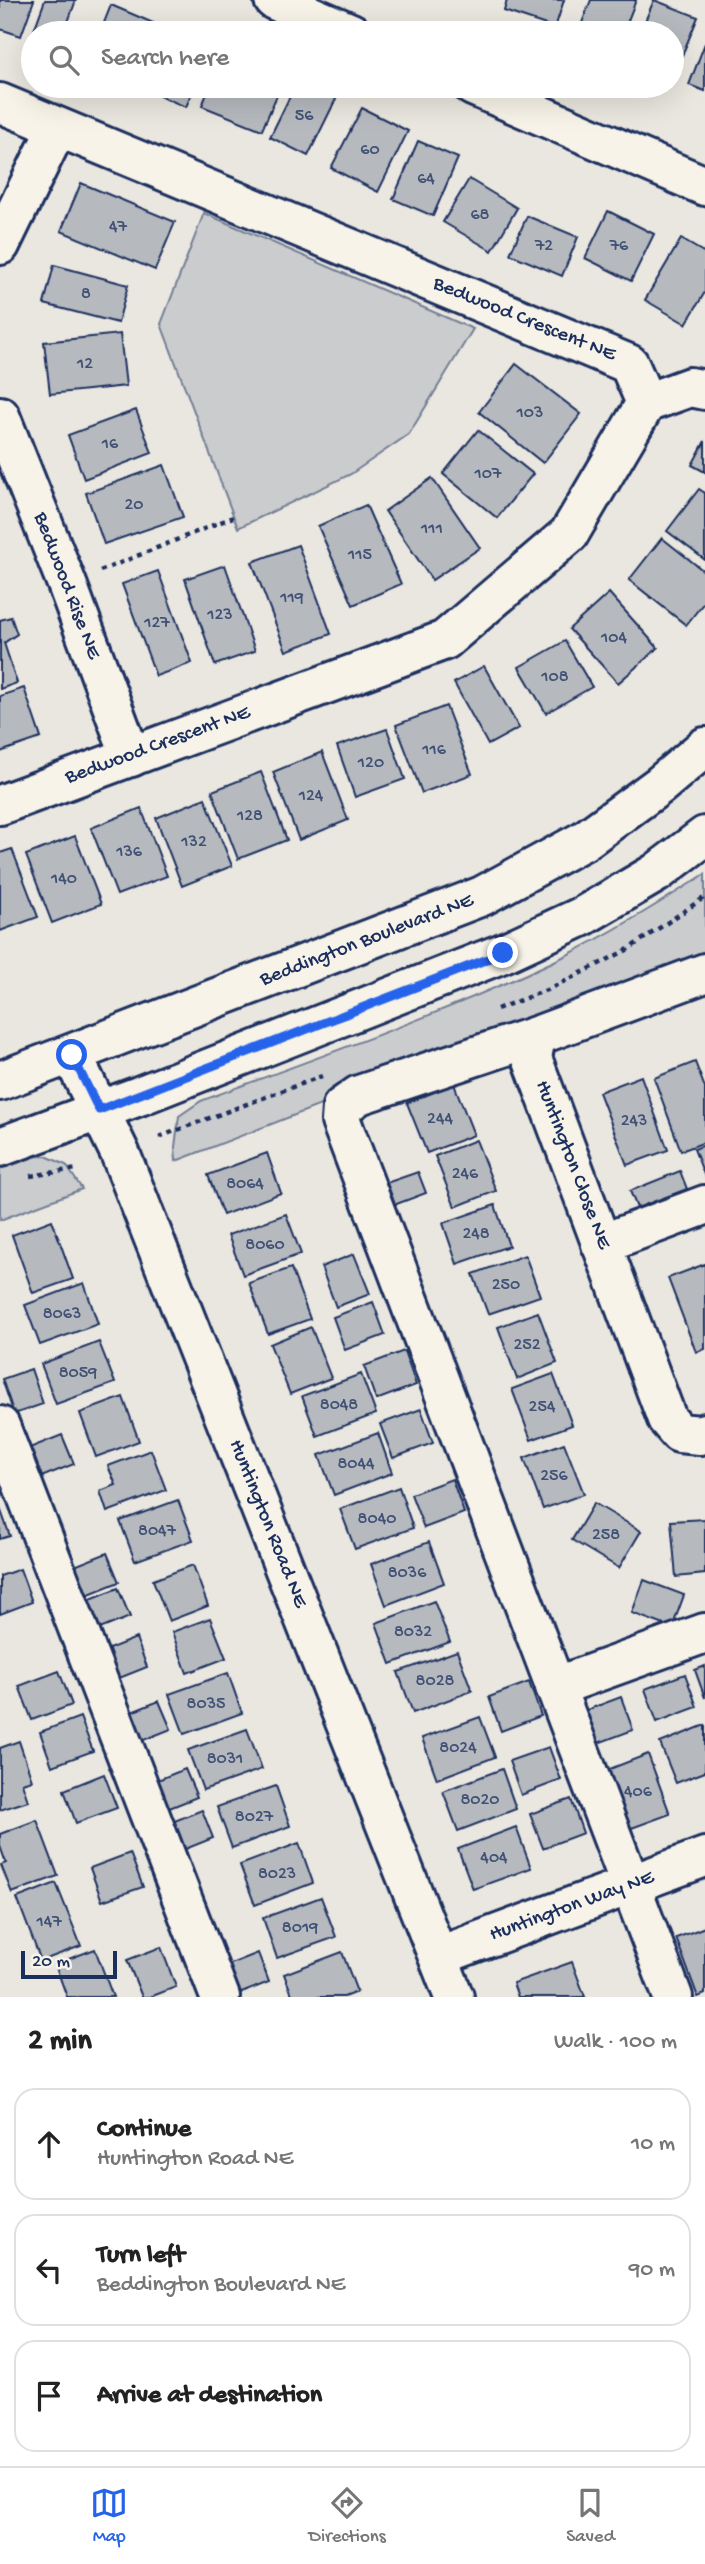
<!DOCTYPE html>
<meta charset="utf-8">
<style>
body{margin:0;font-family:"Gochi Hand",sans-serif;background:#f6f6f6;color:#222}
.scale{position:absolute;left:21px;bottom:18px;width:96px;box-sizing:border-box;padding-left:7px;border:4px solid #1b2f5e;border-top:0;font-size:19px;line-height:24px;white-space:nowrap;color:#1b2f5e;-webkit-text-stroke:5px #f7f3e8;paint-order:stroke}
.stop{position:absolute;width:21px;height:21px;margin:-16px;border:5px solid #2563eb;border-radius:50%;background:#fff}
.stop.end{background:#2563eb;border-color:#fff;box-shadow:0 2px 7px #0008}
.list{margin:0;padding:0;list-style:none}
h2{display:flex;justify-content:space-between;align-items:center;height:91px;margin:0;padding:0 28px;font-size:30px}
h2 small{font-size:23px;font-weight:400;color:#767676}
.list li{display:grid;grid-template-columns:46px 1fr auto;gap:21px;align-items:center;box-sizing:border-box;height:112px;margin:0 14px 14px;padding:0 14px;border:2px solid #e0e0e0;border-radius:21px}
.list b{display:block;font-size:26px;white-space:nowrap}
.list p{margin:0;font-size:23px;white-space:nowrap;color:#767676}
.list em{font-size:23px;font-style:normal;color:#767676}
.icon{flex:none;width:38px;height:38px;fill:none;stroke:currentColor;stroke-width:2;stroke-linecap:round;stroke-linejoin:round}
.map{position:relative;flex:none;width:705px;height:1997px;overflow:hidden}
.search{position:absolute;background:#fff;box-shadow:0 7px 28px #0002;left:21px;right:21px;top:21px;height:77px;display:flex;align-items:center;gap:18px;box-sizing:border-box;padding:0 24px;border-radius:38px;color:#767676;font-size:26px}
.sheet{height:469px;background:#fff}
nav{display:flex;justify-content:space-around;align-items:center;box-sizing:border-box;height:98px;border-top:2px solid #e0e0e0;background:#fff;font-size:19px;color:#767676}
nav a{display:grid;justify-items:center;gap:4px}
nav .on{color:#2563eb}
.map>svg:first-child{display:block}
.green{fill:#cbcccd;stroke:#737e96;stroke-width:2}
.building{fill:#b6babf;stroke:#1b2f5e;stroke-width:2}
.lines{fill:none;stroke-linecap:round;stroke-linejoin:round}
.minor-casing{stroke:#1b2f5e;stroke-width:44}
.major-casing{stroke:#1b2f5e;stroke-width:44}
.path{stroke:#1b2f5e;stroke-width:4.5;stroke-dasharray:5 5;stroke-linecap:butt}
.minor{stroke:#f7f3e8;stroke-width:38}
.major{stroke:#f7f3e8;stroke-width:38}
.route{stroke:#2563eb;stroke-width:9}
.labels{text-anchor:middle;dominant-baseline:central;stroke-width:7;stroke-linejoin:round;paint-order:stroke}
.number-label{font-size:18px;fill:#425276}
.street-label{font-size:21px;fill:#1b2f5e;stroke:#f7f3e8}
</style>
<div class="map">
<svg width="705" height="1997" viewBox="0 0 705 1997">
<rect width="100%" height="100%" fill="#eae7e0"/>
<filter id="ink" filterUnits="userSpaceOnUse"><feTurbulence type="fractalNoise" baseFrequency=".0143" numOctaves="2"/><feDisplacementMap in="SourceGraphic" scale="14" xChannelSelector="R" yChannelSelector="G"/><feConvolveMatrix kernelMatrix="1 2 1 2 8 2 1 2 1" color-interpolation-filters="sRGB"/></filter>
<g filter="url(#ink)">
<g class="green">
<path d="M 204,213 L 473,329 L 409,434 L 351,474 L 238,528 L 161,324 Z"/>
<path d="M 705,874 L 705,955 L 508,1029 L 497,1027 L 336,1088 L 326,1103 L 176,1161 L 175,1147 L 179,1116 L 201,1101 C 323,1055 449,1012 567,955 C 615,931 660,903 705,874 Z"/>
<path d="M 46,1156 L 66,1165 L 82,1189 L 0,1220 L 0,1160 L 8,1157 Z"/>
</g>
<g class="building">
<path d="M 0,0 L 34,0 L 21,36 L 0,29 Z"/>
<path d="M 45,0 L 76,0 L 64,33 L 33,33 L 33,46 L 29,44 Z"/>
<path d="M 507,0 L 564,0 L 555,28 L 504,11 Z"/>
<path d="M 591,0 L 636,0 L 623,33 L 578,33 Z"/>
<path d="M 654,0 L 698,17 L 673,77 L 672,33 L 640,33 Z"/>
<path d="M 111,5 L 158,25 L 155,33 L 100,33 Z"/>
<path d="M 705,43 L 705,91 L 689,85 Z"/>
<path d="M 144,86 L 195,86 L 186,107 L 143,89 Z"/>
<path d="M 210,86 L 281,86 L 262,130 L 202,106 Z"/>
<path d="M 295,86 L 319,86 L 338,95 L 308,156 L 270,137 Z"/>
<path d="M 362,108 L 408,131 L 378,192 L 331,168 Z"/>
<path d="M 418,141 L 458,158 L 433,216 L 393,199 Z"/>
<path d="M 469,179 L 517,208 L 492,251 L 443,222 Z"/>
<path d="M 81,183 L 175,222 L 155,270 L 61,231 Z"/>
<path d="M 608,211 L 654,234 L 631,281 L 585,258 Z"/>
<path d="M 527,216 L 578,237 L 562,276 L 510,254 Z"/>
<path d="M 681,239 L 705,253 L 705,292 L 686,324 L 645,300 Z"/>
<path d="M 54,265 L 128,285 L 118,323 L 44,304 Z"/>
<path d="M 120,334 L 126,386 L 50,394 L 44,342 Z"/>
<path d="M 516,364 L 581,414 L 543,463 L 479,412 Z"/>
<path d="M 136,410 L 152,453 L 84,479 L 68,435 Z"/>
<path d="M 478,430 L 533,474 L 497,518 L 443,474 Z"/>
<path d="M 705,441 L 705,472 L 692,465 Z"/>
<path d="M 164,465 L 183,517 L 104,544 L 86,493 Z"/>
<path d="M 432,478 L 480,548 L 432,580 L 385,511 Z"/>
<path d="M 699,489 L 705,493 L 705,560 L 667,531 Z"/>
<path d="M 366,505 L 401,584 L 353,605 L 318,526 Z"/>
<path d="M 662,538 L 705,572 L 705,601 L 686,625 L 629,580 Z"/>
<path d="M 298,545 L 331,634 L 286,651 L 252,562 Z"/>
<path d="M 225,565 L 255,651 L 215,665 L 185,579 Z"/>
<path d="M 158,571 L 192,663 L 156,676 L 122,584 Z"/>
<path d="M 609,593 L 658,648 L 618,683 L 569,629 Z"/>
<path d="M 11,617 L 17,634 L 4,643 L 17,683 L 0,689 L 0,620 Z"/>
<path d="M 565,641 L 592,687 L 546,713 L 519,667 Z"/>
<path d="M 484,666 L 519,728 L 488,745 L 454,683 Z"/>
<path d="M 24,688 L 41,738 L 0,752 L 0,696 Z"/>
<path d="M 446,706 L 472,774 L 422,793 L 396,725 Z"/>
<path d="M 387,729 L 405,779 L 355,797 L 337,746 Z"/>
<path d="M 322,752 L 348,820 L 299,840 L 273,772 Z"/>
<path d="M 261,772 L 287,840 L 238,859 L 212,791 Z"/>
<path d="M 205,798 L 232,866 L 182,886 L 156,818 Z"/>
<path d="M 141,808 L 167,876 L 117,895 L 91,828 Z"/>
<path d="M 75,836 L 101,904 L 52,923 L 26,855 Z"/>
<path d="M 12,849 L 38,917 L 0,931 L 0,853 Z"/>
<path d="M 695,1062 L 705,1088 L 705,1142 L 681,1151 L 654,1078 Z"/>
<path d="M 641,1076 L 668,1150 L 627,1165 L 599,1092 Z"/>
<path d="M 454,1084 L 474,1135 L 427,1153 L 407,1103 Z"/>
<path d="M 476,1140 L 496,1191 L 455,1207 L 435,1156 Z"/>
<path d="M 705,1145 L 705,1177 L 694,1149 Z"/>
<path d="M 267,1153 L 281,1193 L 223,1215 L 208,1175 Z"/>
<path d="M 680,1171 L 687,1189 L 637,1208 L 630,1191 Z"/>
<path d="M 418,1172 L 426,1193 L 394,1205 L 386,1183 Z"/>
<path d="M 495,1205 L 509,1246 L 457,1264 L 443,1223 Z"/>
<path d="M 286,1214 L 301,1254 L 243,1275 L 228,1235 Z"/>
<path d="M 52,1220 L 73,1279 L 33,1293 L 12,1235 Z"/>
<path d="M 354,1254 L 370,1294 L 336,1307 L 321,1267 Z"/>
<path d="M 525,1255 L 540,1296 L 488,1314 L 473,1274 Z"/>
<path d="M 705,1264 L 705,1349 L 696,1352 L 668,1278 Z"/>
<path d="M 291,1268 L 310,1319 L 268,1334 L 249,1283 Z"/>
<path d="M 84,1283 L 98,1324 L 40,1345 L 25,1305 Z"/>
<path d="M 373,1302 L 385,1335 L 345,1350 L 333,1317 Z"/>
<path d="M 538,1312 L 557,1363 L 517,1379 L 498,1327 Z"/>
<path d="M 311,1327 L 331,1378 L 290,1394 L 270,1344 Z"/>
<path d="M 99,1342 L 115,1383 L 56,1404 L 41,1364 Z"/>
<path d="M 404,1351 L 416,1385 L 376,1400 L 364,1366 Z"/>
<path d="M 31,1369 L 43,1404 L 14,1414 L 2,1379 Z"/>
<path d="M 361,1374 L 376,1414 L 317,1436 L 302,1396 Z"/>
<path d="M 553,1374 L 572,1425 L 531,1440 L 512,1389 Z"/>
<path d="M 123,1397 L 139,1441 L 96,1457 L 80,1413 Z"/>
<path d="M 421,1409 L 433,1443 L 393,1458 L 380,1424 Z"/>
<path d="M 378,1433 L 392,1473 L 334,1495 L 319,1455 Z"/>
<path d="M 62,1435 L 74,1464 L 39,1478 L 27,1449 Z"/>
<path d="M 564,1443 L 584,1494 L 543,1509 L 524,1458 Z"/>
<path d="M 151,1450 L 166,1490 L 107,1512 L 100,1491 L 116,1485 L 108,1466 Z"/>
<path d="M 452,1479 L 464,1513 L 424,1528 L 411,1494 Z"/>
<path d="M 399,1487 L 413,1528 L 355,1549 L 340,1509 Z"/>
<path d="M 178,1500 L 193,1540 L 135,1561 L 120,1521 Z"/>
<path d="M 594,1503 L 641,1531 L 619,1568 L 572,1540 Z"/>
<path d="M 0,1508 L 10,1536 L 0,1539 Z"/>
<path d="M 705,1519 L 705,1574 L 676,1577 L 671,1521 Z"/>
<path d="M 429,1542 L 444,1583 L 386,1605 L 371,1564 Z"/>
<path d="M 107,1553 L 119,1582 L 84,1596 L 72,1567 Z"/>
<path d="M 193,1565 L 208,1606 L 169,1621 L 153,1580 Z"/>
<path d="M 20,1569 L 32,1602 L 0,1614 L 0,1576 Z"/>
<path d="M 644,1580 L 684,1595 L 672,1628 L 632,1613 Z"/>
<path d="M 118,1588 L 130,1617 L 95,1631 L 83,1602 Z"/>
<path d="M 434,1601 L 450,1642 L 391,1664 L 376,1623 Z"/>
<path d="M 210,1618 L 226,1658 L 187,1673 L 172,1632 Z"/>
<path d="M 136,1638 L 147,1667 L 112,1681 L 101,1652 Z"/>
<path d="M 457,1651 L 472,1691 L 413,1713 L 398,1672 Z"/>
<path d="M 705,1666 L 705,1698 L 695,1670 Z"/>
<path d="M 59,1671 L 72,1705 L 32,1720 L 19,1686 Z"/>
<path d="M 228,1673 L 242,1713 L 184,1734 L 169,1694 Z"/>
<path d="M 685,1674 L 697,1707 L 657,1722 L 645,1689 Z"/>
<path d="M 529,1682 L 541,1716 L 501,1731 L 489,1697 Z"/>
<path d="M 621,1697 L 633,1730 L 593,1745 L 581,1712 Z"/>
<path d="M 159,1701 L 171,1729 L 136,1743 L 124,1715 Z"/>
<path d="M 80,1717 L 93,1751 L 52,1766 L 40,1732 Z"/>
<path d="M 480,1717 L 495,1757 L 437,1779 L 422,1738 Z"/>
<path d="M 705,1725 L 705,1772 L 676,1783 L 660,1743 Z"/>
<path d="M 247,1729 L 262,1769 L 203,1790 L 188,1750 Z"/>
<path d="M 19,1741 L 32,1780 L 22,1783 L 28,1801 L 0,1810 L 0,1748 Z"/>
<path d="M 549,1747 L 561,1780 L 521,1795 L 509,1761 Z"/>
<path d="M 648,1754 L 670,1814 L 629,1829 L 607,1770 Z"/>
<path d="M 185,1769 L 197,1797 L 162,1811 L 150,1783 Z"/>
<path d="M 502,1769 L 516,1809 L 458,1831 L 443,1791 Z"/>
<path d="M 104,1774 L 117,1808 L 76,1823 L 64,1790 Z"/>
<path d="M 276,1786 L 290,1826 L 232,1848 L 217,1807 Z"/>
<path d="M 571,1799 L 583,1833 L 543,1848 L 530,1814 Z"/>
<path d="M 202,1810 L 213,1838 L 178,1852 L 167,1824 Z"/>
<path d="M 37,1820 L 58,1876 L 12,1893 L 1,1865 L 6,1863 L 0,1846 L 0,1834 Z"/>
<path d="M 516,1827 L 531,1868 L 473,1889 L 458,1849 Z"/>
<path d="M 299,1843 L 313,1883 L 255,1905 L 240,1865 Z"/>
<path d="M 130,1853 L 143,1887 L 102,1901 L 90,1868 Z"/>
<path d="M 56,1883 L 81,1946 L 41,1961 L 17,1898 Z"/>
<path d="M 321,1897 L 336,1937 L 277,1958 L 263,1918 Z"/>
<path d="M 705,1927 L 705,1994 L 698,1997 L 676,1938 Z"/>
<path d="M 161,1947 L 176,1987 L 150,1997 L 142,1997 L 127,1960 Z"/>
<path d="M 95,1949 L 113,1997 L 67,1997 L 55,1964 Z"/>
<path d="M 342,1952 L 357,1992 L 344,1997 L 293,1997 L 284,1974 Z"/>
<path d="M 258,1953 L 269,1982 L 234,1996 L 223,1967 Z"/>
<path d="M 572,1962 L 585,1997 L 518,1997 L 513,1983 Z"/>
</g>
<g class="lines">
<defs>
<g id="minor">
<path d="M 274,0 L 351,33"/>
<path d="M 473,86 L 705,186"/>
<path d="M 0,103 L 629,364 L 646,403 L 569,534 L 445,640 L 0,805"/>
<path d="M 0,245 L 57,128"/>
<path d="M 646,403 L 690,387 L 705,390"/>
<path d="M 0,416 L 67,584 L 131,757"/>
<path d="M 705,973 L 536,1036 L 532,1058 L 667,1419 L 679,1433 L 700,1435 L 705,1433"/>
<path d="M 536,1036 L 359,1095 L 342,1107 L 341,1121 L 673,1997"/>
<path d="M 72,1055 L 120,1153 L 454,1997"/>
<path d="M 601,1244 L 705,1205"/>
<path d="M 0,1426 L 220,1997"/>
<path d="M 555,1687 L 705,1633"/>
<path d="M 439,1956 L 705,1857"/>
</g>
<g id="major">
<path d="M 0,1081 L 482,896 L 585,840 L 660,785 L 705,747"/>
<path d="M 0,1147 L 139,1096 L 503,953 L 583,916 L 656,873 L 705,836"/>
</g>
</defs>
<use href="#minor" class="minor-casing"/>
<use href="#major" class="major-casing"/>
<g class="path">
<path d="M 100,571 L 233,517"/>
<path d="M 497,1009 L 549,989 L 627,950 L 705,897"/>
<path d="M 159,1137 L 322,1076"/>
<path d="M 30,1176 L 77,1169"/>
</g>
<use href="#minor" class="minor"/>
<use href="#major" class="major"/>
</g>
</g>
<g class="lines" filter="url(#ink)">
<path class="route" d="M 72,1055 L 99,1110 L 503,953"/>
</g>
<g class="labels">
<g class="number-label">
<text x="304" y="116">56</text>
<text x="370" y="150">60</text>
<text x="426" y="179">64</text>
<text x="480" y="215">68</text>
<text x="118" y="227">47</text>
<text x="544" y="246">72</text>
<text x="619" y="246">76</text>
<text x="86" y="294">8</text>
<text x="85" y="364">12</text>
<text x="530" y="413">103</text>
<text x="110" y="444">16</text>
<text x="488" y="474">107</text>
<text x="134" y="505">20</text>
<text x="432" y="529">111</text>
<text x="360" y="555">115</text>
<text x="292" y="598">119</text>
<text x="220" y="615">123</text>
<text x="157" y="623">127</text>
<text x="614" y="638">104</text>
<text x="555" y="677">108</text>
<text x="434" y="750">116</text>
<text x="371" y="763">120</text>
<text x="311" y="796">124</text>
<text x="250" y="816">128</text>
<text x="194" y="842">132</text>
<text x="129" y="852">136</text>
<text x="64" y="879">140</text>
<text x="440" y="1119">244</text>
<text x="634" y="1121">243</text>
<text x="465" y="1174">246</text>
<text x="245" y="1184">8064</text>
<text x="476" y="1234">248</text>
<text x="265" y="1245">8060</text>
<text x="506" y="1285">250</text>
<text x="62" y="1314">8063</text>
<text x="527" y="1345">252</text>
<text x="78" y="1373">8059</text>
<text x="339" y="1405">8048</text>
<text x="542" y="1407">254</text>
<text x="356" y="1464">8044</text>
<text x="554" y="1476">256</text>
<text x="377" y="1519">8040</text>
<text x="157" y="1531">8047</text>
<text x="606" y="1535">258</text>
<text x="407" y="1573">8036</text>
<text x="413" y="1632">8032</text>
<text x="435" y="1681">8028</text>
<text x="206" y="1704">8035</text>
<text x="458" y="1748">8024</text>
<text x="225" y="1759">8031</text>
<text x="638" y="1792">406</text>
<text x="480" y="1800">8020</text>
<text x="254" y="1817">8027</text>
<text x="494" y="1858">404</text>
<text x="277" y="1874">8023</text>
<text x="49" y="1922">147</text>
<text x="300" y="1928">8019</text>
</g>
<g class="street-label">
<text transform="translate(524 320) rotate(22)">Bedwood Crescent NE</text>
<text transform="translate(66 586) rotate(69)">Bedwood Rise NE</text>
<text transform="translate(158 746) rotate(-20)">Bedwood Crescent NE</text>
<text transform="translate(367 941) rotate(-21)">Beddington Boulevard NE</text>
<text transform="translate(572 1165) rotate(69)">Huntington Close NE</text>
<text transform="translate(267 1524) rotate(68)">Huntington Road NE</text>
<text transform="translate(572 1907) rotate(-20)">Huntington Way NE</text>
</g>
</g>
</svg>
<div class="scale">20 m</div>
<div class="stop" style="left:72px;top:1055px"></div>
<div class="stop end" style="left:503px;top:953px"></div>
<div class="search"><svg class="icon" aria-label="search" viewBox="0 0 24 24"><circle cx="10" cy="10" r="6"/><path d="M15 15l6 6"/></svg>Search here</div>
</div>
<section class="sheet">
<h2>2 min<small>Walk · 100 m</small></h2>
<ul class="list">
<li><svg class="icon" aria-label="ahead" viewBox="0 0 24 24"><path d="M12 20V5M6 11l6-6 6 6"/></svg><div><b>Continue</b><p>Huntington Road NE</p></div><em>10 m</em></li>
<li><svg class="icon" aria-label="left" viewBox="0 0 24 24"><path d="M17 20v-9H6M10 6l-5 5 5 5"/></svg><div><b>Turn left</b><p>Beddington Boulevard NE</p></div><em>90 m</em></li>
<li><svg class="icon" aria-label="arrive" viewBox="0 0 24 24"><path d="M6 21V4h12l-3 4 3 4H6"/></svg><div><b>Arrive at destination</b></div></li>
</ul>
</section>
<nav>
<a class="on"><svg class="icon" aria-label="map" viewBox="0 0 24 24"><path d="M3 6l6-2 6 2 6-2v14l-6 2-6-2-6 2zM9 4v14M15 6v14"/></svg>Map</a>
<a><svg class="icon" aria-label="directions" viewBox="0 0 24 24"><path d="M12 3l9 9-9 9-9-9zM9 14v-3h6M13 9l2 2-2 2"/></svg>Directions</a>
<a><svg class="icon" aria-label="saved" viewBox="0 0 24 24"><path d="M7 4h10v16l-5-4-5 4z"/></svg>Saved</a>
</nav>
